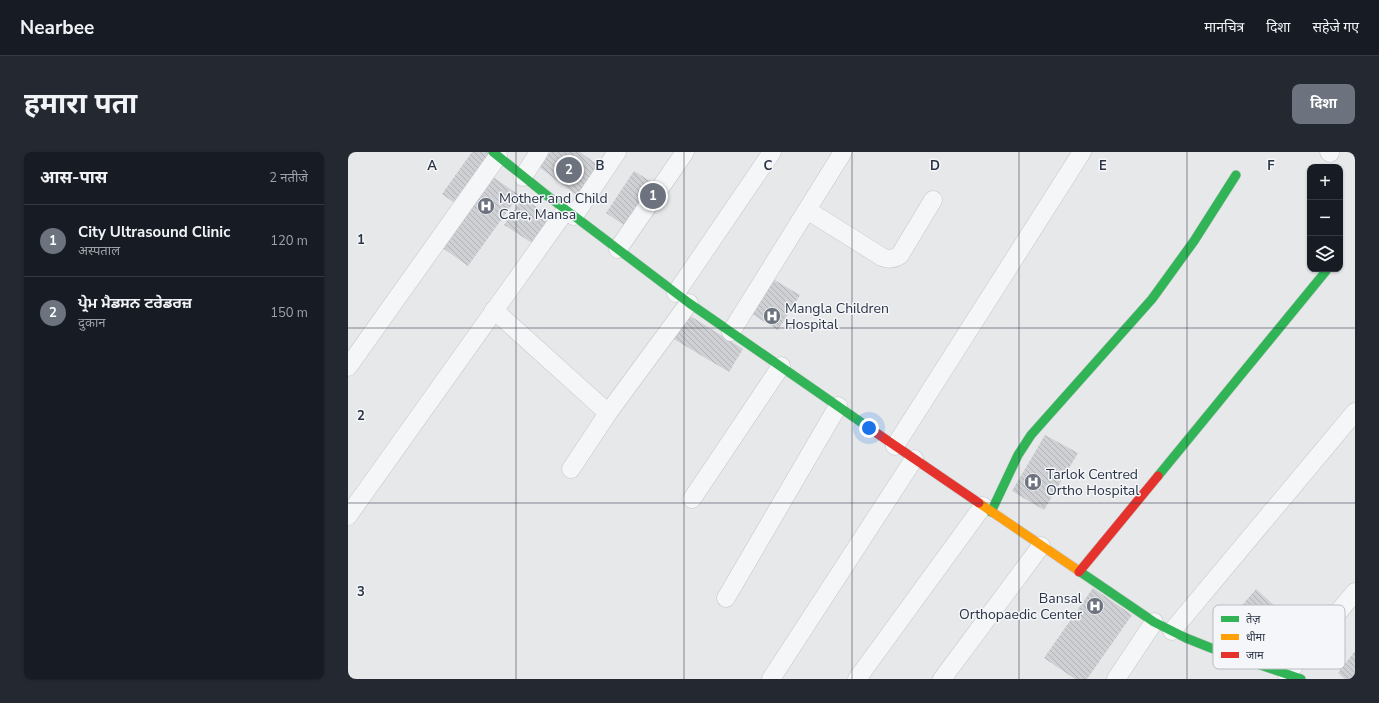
<!DOCTYPE html>
<html lang="hi">
<meta charset="utf-8">
<style>
body{margin:0;font-family:"Nunito Sans","Noto Sans Devanagari","Noto Sans Gurmukhi",sans-serif;background:#242831;color:#f1f3f6}
.controls{position:absolute;right:12px;top:12px;display:grid;overflow:hidden;border-radius:8px;box-shadow:0 1px 3px #0004}
.controls button{width:36px;height:36px;display:grid;place-items:center;padding:0;border:0;border-bottom:1px solid #363941;background:#171b24;color:#f1f3f6;font:20px sans-serif}
.you{position:absolute;left:521px;top:276px;width:14px;height:14px;margin:-10px;border:3px solid #fff;border-radius:50%;background:#1a73e8;box-shadow:0 0 0 6px #1a73e833}
.badge{display:grid;place-items:center;width:26px;height:26px;border-radius:50%;background:#6c737f;color:#fff;font-size:13px;font-weight:700}
.pin{position:absolute;translate:-50% -50%;border:2px solid #fff;box-shadow:0 1px 4px #0006}
.list{margin:0;padding:0;list-style:none}
h2{display:flex;justify-content:space-between;align-items:center;height:52px;margin:0;padding:0 16px;font-size:17px}
h2 small{font-size:13px;font-weight:400;color:#9ea1a6}
.list li{display:grid;grid-template-columns:26px 1fr auto;gap:12px;align-items:center;box-sizing:border-box;height:72px;padding:0 16px;border-top:1px solid #363941}
.list b{display:block;font-size:15px;white-space:nowrap}
.list p{margin:0;font-size:13px;white-space:nowrap;color:#9ea1a6}
.list em{font-size:13px;font-style:normal;color:#9ea1a6}
.icon{flex:none;width:22px;height:22px;fill:none;stroke:currentColor;stroke-width:2;stroke-linecap:round;stroke-linejoin:round}
.map{position:relative;flex:none;width:1007px;height:527px;overflow:hidden;border-radius:8px}
header{display:flex;align-items:center;gap:24px;box-sizing:border-box;height:56px;padding:0 20px;background:#171b24;border-bottom:1px solid #363941}
header strong{font-size:19px}
nav{display:flex;gap:22px;margin-inline-start:auto;font-size:14px}
.intro{display:flex;align-items:center;justify-content:space-between;box-sizing:border-box;height:96px;padding:0 24px}
h1{margin:0;font-size:28px}
.button{padding:10px 18px;border-radius:8px;background:#6c737f;color:#fff;font-size:14px;font-weight:700}
main{display:flex;gap:24px;padding:0 24px}
aside{flex:1;background:#171b24;border-radius:8px;box-shadow:0 1px 3px #0004}
.map>svg:first-child{display:block}
.building{fill:url(#building-back-hatch)}
.lines{fill:none;stroke-linecap:round;stroke-linejoin:round}
.street-casing{stroke:#c4c6c8;stroke-width:19}
.fast-casing{stroke:#c4c6c8;stroke-width:10}
.slow-casing{stroke:#c4c6c8;stroke-width:10}
.jam-casing{stroke:#c4c6c8;stroke-width:10}
.street{stroke:#f5f6f7;stroke-width:18}
.fast{stroke:#30b455;stroke-width:9}
.slow{stroke:#ff9f0a;stroke-width:9}
.jam{stroke:#e5322d;stroke-width:9}
.grid{fill:none;stroke:#2b3445;stroke-width:1;stroke-opacity:0.55}
.labels{text-anchor:middle;dominant-baseline:central;stroke-width:3;stroke-linejoin:round;paint-order:stroke}
.poi-label{font-size:14px;fill:#2b3445;stroke:#f4f6f9;text-anchor:start}
.key{fill:#f4f6f9;stroke:#b8bcc3;stroke-width:1}
.key-label{font-size:11px;fill:#2b3445}
.grid-label{font-size:13px;text-anchor:middle;font-weight:bold;fill:#2b3445;stroke:#f4f6f9;stroke-width:3;stroke-linejoin:round;paint-order:stroke}
</style>
<header>
<strong>Nearbee</strong>
<nav><a>मानचित्र</a><a>दिशा</a><a>सहेजे गए</a></nav>
</header>
<div class="intro"><h1>हमारा पता</h1><a class="button">दिशा</a></div>
<main>
<aside>
<h2>आस-पास<small>2 नतीजे</small></h2>
<ul class="list">
<li><span class="badge">1</span><div><b>City Ultrasound Clinic</b><p>अस्पताल</p></div><em>120 m</em></li>
<li><span class="badge">2</span><div><b>ਪ੍ਰੇਮ ਮੈਡਸਨ ਟਰੇਡਰਜ਼</b><p>दुकान</p></div><em>150 m</em></li>
</ul>
</aside>
<div class="map">
<svg width="1007" height="527" viewBox="0 0 1007 527">
<defs>
<pattern id="building-back-hatch" width="6" height="6" patternUnits="userSpaceOnUse"><rect width="6" height="6" fill="#ced0d3"/><path d="M-1 5l2 2M0 0l6 6M5-1l2 2" fill="none" stroke="#b1b3b6"/></pattern>
</defs>
<rect width="100%" height="100%" fill="#e6e8ea"/>
<g class="building">
<path d="M 124,0 L 141,0 L 144,2 L 108,52 L 94,42 Z"/>
<path d="M 202,0 L 232,0 L 254,16 L 232,46 L 191,15 Z"/>
<path d="M 286,19 L 307,32 L 279,75 L 258,61 Z"/>
<path d="M 142,23 L 171,43 L 120,114 L 92,94 Z"/>
<path d="M 175,46 L 205,66 L 187,93 L 156,73 Z"/>
<path d="M 425,127 L 452,143 L 430,178 L 404,162 Z"/>
<path d="M 339,162 L 395,197 L 381,220 L 324,186 Z"/>
<path d="M 697,283 L 730,301 L 696,358 L 664,339 Z"/>
<path d="M 745,436 L 784,463 L 739,527 L 727,527 L 696,506 Z"/>
<path d="M 908,437 L 928,455 L 896,493 L 875,476 Z"/>
<path d="M 1007,499 L 1007,527 L 997,527 L 990,521 Z"/>
</g>
<g class="lines">
<defs>
<g id="street">
<path d="M 981,0 L 982,1"/>
<path d="M 175,25 L 191,0"/>
<path d="M 459,58 L 534,105 C 541,108 546,107 552,103 L 585,48"/>
<path d="M 226,64 L 269,0"/>
<path d="M 270,97 L 337,0"/>
<path d="M 328,141 L 424,0"/>
<path d="M 146,158 L 260,261"/>
<path d="M 383,180 L 495,0"/>
<path d="M 0,215 L 150,4"/>
<path d="M 547,294 L 734,0"/>
<path d="M 223,317 L 260,261 L 341,151"/>
<path d="M 344,347 L 433,214"/>
<path d="M 0,364 L 218,58"/>
<path d="M 378,446 L 490,254"/>
<path d="M 824,479 L 1007,260"/>
<path d="M 939,522 L 1007,440"/>
<path d="M 423,527 L 566,307"/>
<path d="M 509,527 L 635,354"/>
<path d="M 594,527 L 693,394"/>
<path d="M 768,527 L 806,470"/>
</g>
<g id="fast">
<path d="M 145,0 L 201,45 L 341,151 L 530,282"/>
<path d="M 810,324 L 978,119"/>
<path d="M 643,360 L 670,303 L 683,283 L 804,147 L 846,89 L 888,23"/>
<path d="M 731,419 L 806,470 L 838,486 L 863,496 L 953,527"/>
</g>
<path id="slow" d="M 631,351 L 731,419"/>
<g id="jam">
<path d="M 530,282 L 631,351"/>
<path d="M 731,420 L 810,324"/>
</g>
</defs>
<use href="#street" class="street-casing"/>
<use href="#fast" class="fast-casing"/>
<use href="#slow" class="slow-casing"/>
<use href="#jam" class="jam-casing"/>
<use href="#street" class="street"/>
<use href="#fast" class="fast"/>
<use href="#slow" class="slow"/>
<use href="#jam" class="jam"/>
</g>
<path class="grid" d="M 168,0 L 168,527M 336,0 L 336,527M 504,0 L 504,527M 671,0 L 671,527M 839,0 L 839,527M 0,176 L 1007,176M 0,351 L 1007,351"/>
<defs>
<symbol id="hospital-disc" viewBox="-11 -11 22 22"><circle r="9.5" fill="#6c737f" stroke="#f4f6f9"/><path d="M-5-5h3v3.5h4V-5h3V5h-3V1.5h-4V5h-3Z" fill="#fff"/></symbol>
</defs>
<g fill-rule="evenodd">
<use href="#hospital-disc" x="128" y="44" width="20" height="20"/>
<use href="#hospital-disc" x="414" y="154" width="20" height="20"/>
<use href="#hospital-disc" x="675" y="320" width="20" height="20"/>
<use href="#hospital-disc" x="737" y="444" width="20" height="20"/>
</g>
<g class="labels">
<g class="poi-label">
<text x="151" y="46">Mother and Child<tspan x="151" dy="16">Care, Mansa</tspan></text>
<text x="437" y="156">Mangla Children<tspan x="437" dy="16">Hospital</tspan></text>
<text x="698" y="322">Tarlok Centred<tspan x="698" dy="16">Ortho Hospital</tspan></text>
<text x="734" y="446" text-anchor="end">Bansal<tspan x="734" dy="16">Orthopaedic Center</tspan></text>
</g>
</g>
<rect x="865" y="453" width="132" height="64" rx="6" class="key"/>
<rect x="873" y="464" width="18" height="6" fill="#30b455"/>
<rect x="873" y="482" width="18" height="6" fill="#ff9f0a"/>
<rect x="873" y="500" width="18" height="6" fill="#e5322d"/>
<g class="key-label">
<text x="898" y="471">तेज़</text>
<text x="898" y="489">धीमा</text>
<text x="898" y="507">जाम</text>
</g>
<g class="grid-label">
<text x="84" y="18">A</text>
<text x="252" y="18">B</text>
<text x="420" y="18">C</text>
<text x="587" y="18">D</text>
<text x="755" y="18">E</text>
<text x="923" y="18">F</text>
<text x="13" y="92">1</text>
<text x="13" y="268">2</text>
<text x="13" y="444">3</text>
</g>
</svg>
<div class="controls">
<button>+</button>
<button>−</button>
<button><svg class="icon" aria-label="layers" viewBox="0 0 24 24"><path d="M12 4l9 5-9 5-9-5zM3 14l9 5 9-5"/></svg></button>
</div>
<div class="you"></div>
<div class="pin badge" style="left:305px;top:44px">1</div>
<div class="pin badge" style="left:221px;top:18px">2</div>
</div>
</main>
